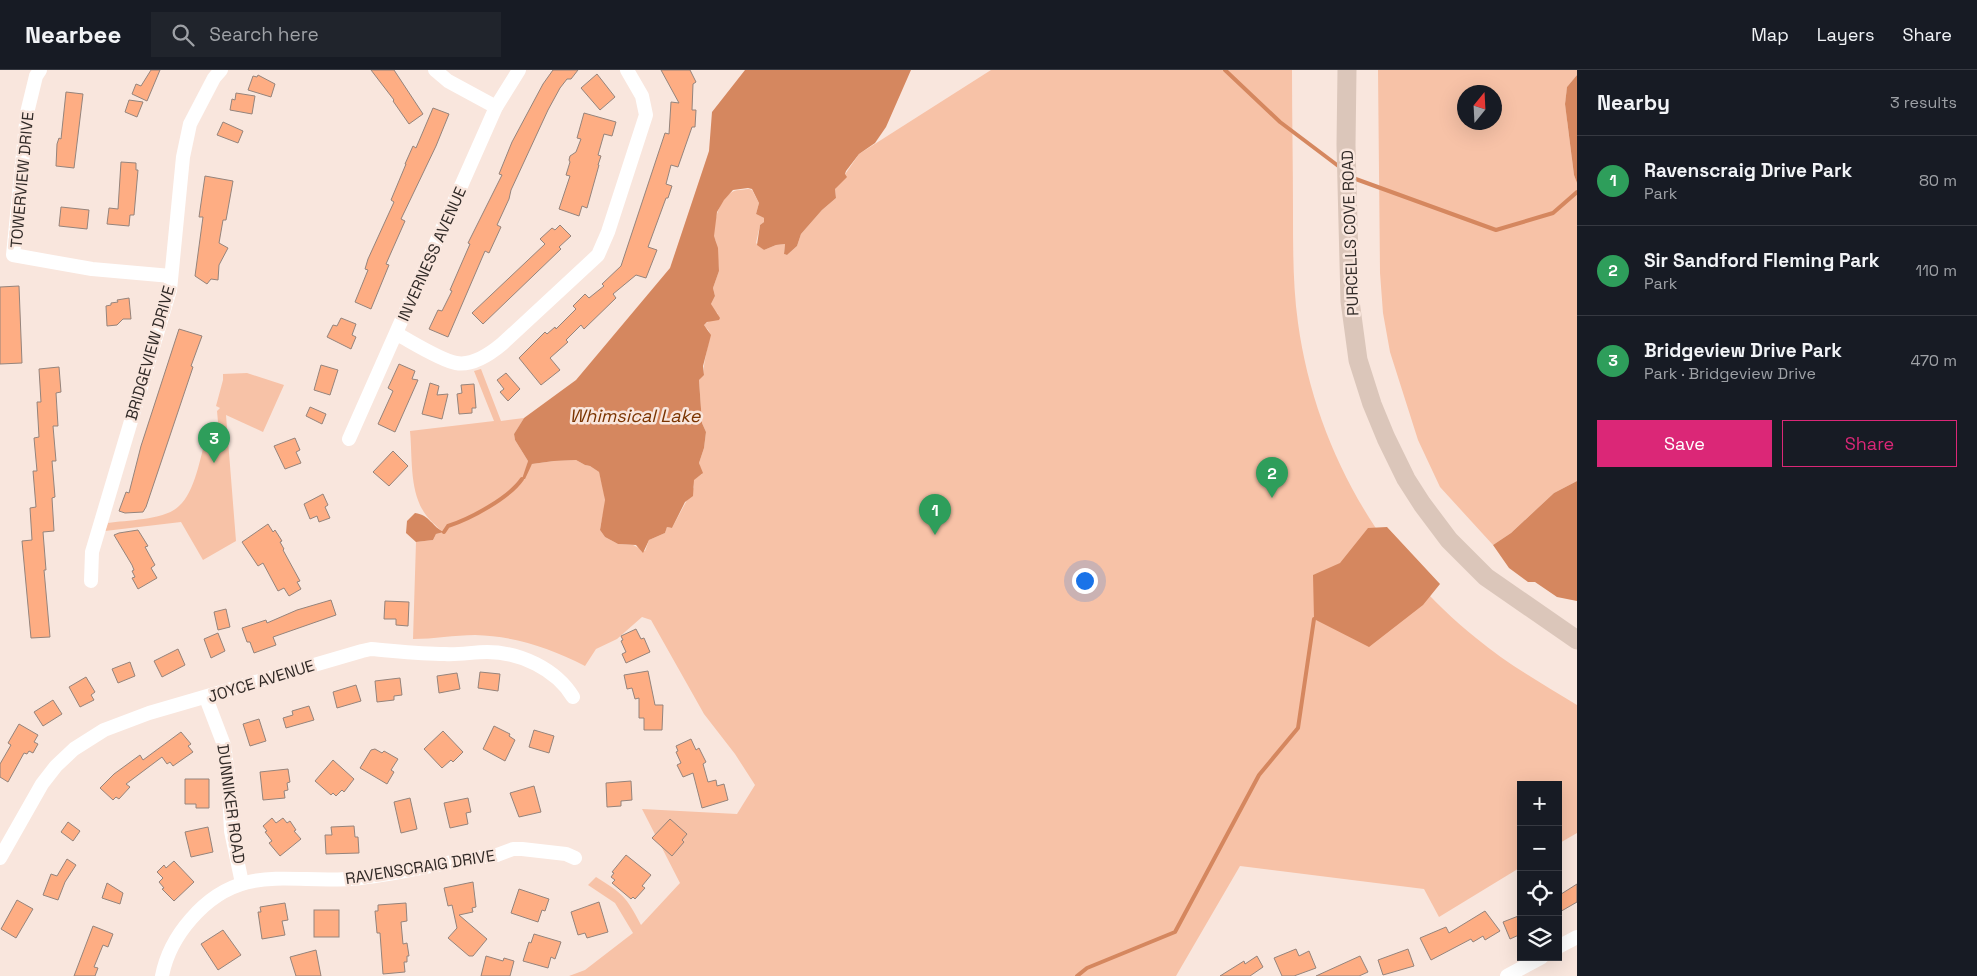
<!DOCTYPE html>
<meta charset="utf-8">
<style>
body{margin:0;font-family:"Space Grotesk",sans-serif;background:#20242c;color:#f1f3f6}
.controls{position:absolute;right:15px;bottom:15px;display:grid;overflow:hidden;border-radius:0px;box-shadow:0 5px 20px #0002}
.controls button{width:45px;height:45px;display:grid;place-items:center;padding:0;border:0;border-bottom:1px solid #363941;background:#171b24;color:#f1f3f6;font:25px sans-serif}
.compass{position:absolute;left:1457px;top:15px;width:45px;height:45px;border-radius:50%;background:#171b24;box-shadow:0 5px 20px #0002;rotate:18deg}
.you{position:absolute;left:1084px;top:510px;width:18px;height:18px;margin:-12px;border:4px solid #fff;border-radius:50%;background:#1a73e8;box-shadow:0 0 0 8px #1a73e833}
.badge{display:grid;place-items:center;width:32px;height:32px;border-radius:50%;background:#db2777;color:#fff;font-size:16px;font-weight:700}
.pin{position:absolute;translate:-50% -41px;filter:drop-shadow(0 1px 2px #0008)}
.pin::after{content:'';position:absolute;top:26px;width:18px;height:15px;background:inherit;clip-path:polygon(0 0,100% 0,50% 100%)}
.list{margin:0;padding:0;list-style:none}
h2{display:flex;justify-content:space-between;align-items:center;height:65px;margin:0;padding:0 20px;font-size:21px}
h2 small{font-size:16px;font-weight:400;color:#9ea1a6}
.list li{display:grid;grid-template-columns:32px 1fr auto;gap:15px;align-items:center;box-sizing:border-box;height:90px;padding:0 20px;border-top:1px solid #363941}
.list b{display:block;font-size:19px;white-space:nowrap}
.list p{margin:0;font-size:16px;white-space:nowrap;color:#9ea1a6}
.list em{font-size:16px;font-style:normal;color:#9ea1a6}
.actions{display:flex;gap:10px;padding:15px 20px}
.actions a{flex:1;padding:11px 0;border:1px solid #db2777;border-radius:0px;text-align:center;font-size:18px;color:#db2777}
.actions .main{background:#db2777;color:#fff}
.icon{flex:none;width:28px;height:28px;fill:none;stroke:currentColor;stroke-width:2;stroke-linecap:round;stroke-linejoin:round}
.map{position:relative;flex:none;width:1577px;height:906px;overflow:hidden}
header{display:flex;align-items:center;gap:30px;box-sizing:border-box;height:70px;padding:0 25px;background:#171b24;border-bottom:1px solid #363941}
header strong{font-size:24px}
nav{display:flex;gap:28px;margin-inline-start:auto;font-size:18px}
.search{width:350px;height:45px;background:#20242c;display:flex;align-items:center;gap:12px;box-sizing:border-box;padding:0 18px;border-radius:0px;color:#9ea1a6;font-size:19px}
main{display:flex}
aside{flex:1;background:#171b24}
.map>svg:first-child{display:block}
.green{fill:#f7c2a7;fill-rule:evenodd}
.water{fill:#d5875f}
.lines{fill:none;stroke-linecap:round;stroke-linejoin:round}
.stream{stroke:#d5875f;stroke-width:4}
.building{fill:#fead83;stroke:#95847c}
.street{stroke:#fff;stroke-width:14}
.secondary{stroke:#dbc6ba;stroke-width:19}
.labels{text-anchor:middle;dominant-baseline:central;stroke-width:5;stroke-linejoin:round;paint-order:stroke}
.street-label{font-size:16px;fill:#312a27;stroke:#f9e6dd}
.water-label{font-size:18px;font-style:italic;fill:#7a3401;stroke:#f9e6dd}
</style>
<header>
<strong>Nearbee</strong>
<div class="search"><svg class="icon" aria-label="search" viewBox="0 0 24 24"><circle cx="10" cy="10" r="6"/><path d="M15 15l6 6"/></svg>Search here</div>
<nav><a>Map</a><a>Layers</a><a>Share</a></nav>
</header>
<main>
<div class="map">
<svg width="1577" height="906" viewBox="0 0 1577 906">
<rect width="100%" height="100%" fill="#f9e6dd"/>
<g class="green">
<path d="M 991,0 L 1292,0 C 1292,48 1293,96 1293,144 C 1293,180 1293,217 1298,253 C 1315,376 1379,490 1476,568 C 1507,594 1543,614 1577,635 L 1577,763 L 1558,774 L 1558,715 L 1521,715 L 1521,797 L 1439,847 L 1424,819 L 1240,796 L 1176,906 L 569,906 L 585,900 L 633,863 L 615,833 L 588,815 L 596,807 C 623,824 626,826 641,855 L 680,813 L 642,739 L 737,744 L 755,715 L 735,684 L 704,644 L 651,550 L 642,547 L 617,569 L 596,579 L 585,596 C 550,578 514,566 475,565 C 454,565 434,569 413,569 L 416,472 L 433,470 L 436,464 L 444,462 C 439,460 437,456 433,453 C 408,430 413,392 410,361 L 494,351 L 474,301 L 481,299 L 501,351 L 524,348 L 514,364 L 515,370 L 528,391 L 523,409 L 532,394 L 554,391 L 576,390 L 585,395 L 590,396 L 599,402 C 601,410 605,424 605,431 C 605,441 601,450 600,460 L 605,467 L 618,474 L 633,475 L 645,481 L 649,470 L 665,463 L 667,457 L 672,458 L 694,417 L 693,410 L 702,404 L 699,393 L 704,378 L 706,362 L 702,353 L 699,310 L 704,304 C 702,293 712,267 709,261 C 708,259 706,258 704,255 L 718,244 L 712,239 L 711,234 L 715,226 L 713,218 L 719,201 L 716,171 C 713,167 714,165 714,160 C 715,145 723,120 740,120 C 745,120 747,118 752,120 L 759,133 L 756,144 L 764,148 L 764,152 L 760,155 L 756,173 L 764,180 L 776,175 L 785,174 L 784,184 L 787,185 L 797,176 L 801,164 L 822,140 L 836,128 L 835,119 L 859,84 Z"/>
<path d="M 1378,0 L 1577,0 L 1577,5 L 1567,17 L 1565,34 L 1574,105 L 1577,113 L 1577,411 L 1554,423 L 1511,463 L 1493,475 L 1440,417 L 1418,370 L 1390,282 L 1383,243 L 1380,203 ZM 1464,22 L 1494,22 L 1494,52 L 1464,52 Z"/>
<path d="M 247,303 L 284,315 L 263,362 L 226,345 L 236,471 L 203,490 L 181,452 L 105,461 L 108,453 C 127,450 166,450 179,436 C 195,422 200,388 206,368 L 213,370 L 218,352 L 217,341 L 220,338 L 216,336 L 223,310 L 223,304 Z"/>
</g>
<g class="water">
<path d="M 745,0 L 911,0 L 886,57 L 875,73 L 859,84 L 846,101 L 845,104 L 847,107 L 835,119 L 836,128 L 822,140 L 801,164 L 797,176 L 787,185 L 784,184 L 785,174 L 776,175 L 764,180 L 757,175 L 760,155 L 764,152 L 764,148 L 756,144 L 759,133 L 752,119 L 748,118 L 733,120 L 724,130 L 717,142 L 714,166 L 718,178 L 719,201 L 713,218 L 715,226 L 711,234 L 720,248 L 719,250 L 707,252 L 704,255 L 711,265 L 703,296 L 704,305 L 699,310 L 702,353 L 706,362 L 704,378 L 699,393 L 703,403 L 694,410 L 693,426 L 685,432 L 672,458 L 667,457 L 665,463 L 649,470 L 643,483 L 636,475 L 618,474 L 605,467 L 600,460 L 605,430 L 599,402 L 590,396 L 585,395 L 576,390 L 554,391 L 532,394 L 525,409 L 522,409 L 528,391 L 515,370 L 514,364 L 524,348 L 576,310 L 670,198 L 709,81 L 712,42 Z"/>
<path d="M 1577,5 L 1577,113 L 1574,105 L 1565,34 L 1567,17 Z"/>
<path d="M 1577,411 L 1577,531 L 1557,527 L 1535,512 L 1528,512 L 1509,498 L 1493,475 L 1511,463 L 1554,423 Z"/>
<path d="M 415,443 C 430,445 432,457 444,462 L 436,464 L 433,470 L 416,472 L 406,463 L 407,451 Z"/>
<path d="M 1387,457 L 1440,514 L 1423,535 L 1369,577 L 1314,549 L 1313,505 L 1340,493 L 1368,458 Z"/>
</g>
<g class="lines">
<g class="stream">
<path d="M 1225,0 L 1280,52 L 1341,98"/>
<path d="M 1353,108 L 1496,160 L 1553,143 L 1577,122"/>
<path d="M 444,462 L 448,456 C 470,449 509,428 522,409"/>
<path d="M 1077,906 L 1087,898 L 1175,862 L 1259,705 L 1298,658 L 1314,549"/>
</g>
</g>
<g class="building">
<path d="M 151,0 L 160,0 L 147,31 L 132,24 L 136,14 L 141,16 Z"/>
<path d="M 371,0 L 394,0 L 423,44 L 409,54 L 393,31 L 394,30 Z"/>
<path d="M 553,0 L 578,0 L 571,9 L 567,9 L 560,18 L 548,40 L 511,120 L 509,129 L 497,155 L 501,157 L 489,183 L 485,181 L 448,267 L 429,259 L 438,240 L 442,241 L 452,221 L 450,220 L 470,174 L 468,173 L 502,105 L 499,104 L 512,72 L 543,14 Z"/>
<path d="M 661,0 L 690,0 L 696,12 L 693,14 L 692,40 L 696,40 L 695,57 L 692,57 L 678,97 L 671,95 L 666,114 L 672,116 L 668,128 L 666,128 L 648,177 L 657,180 L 646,208 L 636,205 L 613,224 L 616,228 L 584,259 L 581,255 L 566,270 L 568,272 L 550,288 L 560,300 L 541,315 L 519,288 L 545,262 L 547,264 L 555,257 L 556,259 L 576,239 L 573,236 L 585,224 L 589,228 L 604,216 L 602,214 L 621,196 L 665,63 L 669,64 L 671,32 L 679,33 Z"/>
<path d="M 597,4 L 615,27 L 600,40 L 581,18 Z"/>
<path d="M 258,5 L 275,14 L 271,27 L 248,20 L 253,6 L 257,7 Z"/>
<path d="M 66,22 L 83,24 L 74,98 L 56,96 L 57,74 L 59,68 L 61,69 Z"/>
<path d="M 236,23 L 255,26 L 252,44 L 230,40 L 232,29 L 235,30 Z"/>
<path d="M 129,30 L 143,32 L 137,47 L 125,42 Z"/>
<path d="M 433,38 L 449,44 L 436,76 L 401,149 L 405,151 L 386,194 L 389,195 L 371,239 L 355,232 L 368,200 L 365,199 L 368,189 L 394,132 L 391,130 L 406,94 L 405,94 L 413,76 L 416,78 Z"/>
<path d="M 584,43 L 616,52 L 612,66 L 604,64 L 598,85 L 601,86 L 598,95 L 599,95 L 592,120 L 587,138 L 582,136 L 579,146 L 559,139 L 570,106 L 566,105 L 570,92 L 569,90 L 570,86 L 576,82 L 581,69 L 577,68 Z"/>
<path d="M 223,52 L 243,61 L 238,73 L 217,65 Z"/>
<path d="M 121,92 L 136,93 L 136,100 L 138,100 L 134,145 L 130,145 L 129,156 L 107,154 L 109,138 L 118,139 Z"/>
<path d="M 205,106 L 233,111 L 226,150 L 223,150 L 219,173 L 228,178 L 219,195 L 218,210 L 211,209 L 207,214 L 195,206 L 203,147 L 199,147 Z"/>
<path d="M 61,137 L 89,140 L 87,159 L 59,156 Z"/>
<path d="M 560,155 L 571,166 L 559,177 L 561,179 L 483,254 L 472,243 L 545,174 L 540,169 L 552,158 L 555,160 Z"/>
<path d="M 19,216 L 22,293 L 0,294 L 0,217 Z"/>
<path d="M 129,228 L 131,249 L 123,249 L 117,255 L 107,256 L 106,236 L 111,235 L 111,233 L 118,232 L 117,230 Z"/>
<path d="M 341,248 L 356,254 L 352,265 L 356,267 L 351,279 L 327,267 L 333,255 L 337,256 Z"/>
<path d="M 179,259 L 202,266 L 191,296 L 193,297 L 146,437 L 143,442 L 125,443 L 119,441 L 126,422 L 129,423 L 141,376 Z"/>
<path d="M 399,294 L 415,301 L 412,309 L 418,310 L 395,362 L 378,354 L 393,321 L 388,318 Z"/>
<path d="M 321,295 L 338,300 L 330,325 L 314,320 Z"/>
<path d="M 59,297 L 61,322 L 56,323 L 58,356 L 53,356 L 56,391 L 52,391 L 55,427 L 52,428 L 54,461 L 43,462 L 46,500 L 44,500 L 50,567 L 31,568 L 22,471 L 32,470 L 30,438 L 36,437 L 33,401 L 37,401 L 34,368 L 39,367 L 37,332 L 41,332 L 39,299 Z"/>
<path d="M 506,303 L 520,319 L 508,331 L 500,322 L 504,319 L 497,310 Z"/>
<path d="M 430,313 L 439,316 L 437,325 L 448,324 L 442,349 L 422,344 Z"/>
<path d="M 474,314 L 476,338 L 472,338 L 472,343 L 459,344 L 457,324 L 462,323 L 461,315 Z"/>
<path d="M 310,337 L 326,344 L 322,354 L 306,346 Z"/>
<path d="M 295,368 L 300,380 L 296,382 L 301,393 L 285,399 L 274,376 Z"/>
<path d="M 393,381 L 408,396 L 389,416 L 373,402 Z"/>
<path d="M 323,424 L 328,435 L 325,437 L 330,448 L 319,452 L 317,446 L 310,449 L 304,434 Z"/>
<path d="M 268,454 L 273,462 L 275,460 L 282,471 L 280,472 L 284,479 L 283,480 L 300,511 L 297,512 L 301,519 L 289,526 L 284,518 L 278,521 L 263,493 L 258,496 L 242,472 Z"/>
<path d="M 138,460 L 148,476 L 145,477 L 155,495 L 151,498 L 157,508 L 138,519 L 132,508 L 135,507 L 132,501 L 134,500 L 132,495 L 114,465 L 119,463 Z"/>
<path d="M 331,530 L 336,545 L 273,567 L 276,575 L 254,583 L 250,572 L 247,572 L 242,558 L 266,550 L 267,553 L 297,540 Z"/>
<path d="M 385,531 L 409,532 L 408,556 L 396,555 L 396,549 L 384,549 Z"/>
<path d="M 226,539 L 230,557 L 218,560 L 214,542 Z"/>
<path d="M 636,559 L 641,569 L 644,568 L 650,582 L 626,593 L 622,584 L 626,582 L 621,571 L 623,570 L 621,566 Z"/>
<path d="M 218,563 L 225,581 L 211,588 L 204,569 Z"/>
<path d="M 178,579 L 185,595 L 162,607 L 154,591 Z"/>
<path d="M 130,592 L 135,606 L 118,613 L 112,599 Z"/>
<path d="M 648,601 L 655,635 L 663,635 L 662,660 L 644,660 L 644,648 L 639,648 L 639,628 L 635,629 L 632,618 L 627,619 L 624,605 Z"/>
<path d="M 480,602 L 500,604 L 498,621 L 478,618 Z"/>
<path d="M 457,603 L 460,619 L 439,623 L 437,606 Z"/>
<path d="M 86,607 L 95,622 L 91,625 L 94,630 L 80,637 L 69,617 Z"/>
<path d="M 400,608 L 402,625 L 394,626 L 394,630 L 377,632 L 375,611 Z"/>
<path d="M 356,615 L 361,631 L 337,638 L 333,622 Z"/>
<path d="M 53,630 L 62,644 L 43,656 L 34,642 Z"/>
<path d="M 309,636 L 314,650 L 286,658 L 283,648 L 293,645 L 292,641 Z"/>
<path d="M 259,649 L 266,671 L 250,676 L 243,654 Z"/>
<path d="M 19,654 L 38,665 L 34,672 L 38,674 L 33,683 L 29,681 L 27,684 L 24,683 L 8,712 L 0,707 L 0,694 L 11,675 L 8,673 Z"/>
<path d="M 494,656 L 510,664 L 509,666 L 515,670 L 505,691 L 483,679 Z"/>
<path d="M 534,660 L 554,666 L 549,683 L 529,677 Z"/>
<path d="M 443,661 L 463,682 L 453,692 L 451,690 L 442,698 L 424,679 Z"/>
<path d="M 181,662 L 191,674 L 188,676 L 193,682 L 173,696 L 170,692 L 167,694 L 162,687 L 126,714 L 130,717 L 119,729 L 116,727 L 113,730 L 100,718 L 114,704 L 140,685 L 143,690 Z"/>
<path d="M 691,669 L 696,680 L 699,678 L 706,692 L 703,694 L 708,712 L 716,710 L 717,716 L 724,714 L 728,730 L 702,738 L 693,703 L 683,707 L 677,695 L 681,693 L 676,682 L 678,681 L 676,676 Z"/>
<path d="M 375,679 L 382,683 L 384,681 L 398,689 L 391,700 L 394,702 L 387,714 L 360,698 L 371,680 Z"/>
<path d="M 333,690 L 354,709 L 344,722 L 342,720 L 336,726 L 333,723 L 331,725 L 315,711 Z"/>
<path d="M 288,699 L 290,712 L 287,713 L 288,720 L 284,721 L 285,728 L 263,730 L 260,702 Z"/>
<path d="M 185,709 L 209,709 L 209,738 L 196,738 L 196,734 L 185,734 Z"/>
<path d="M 631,711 L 632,730 L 621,731 L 621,736 L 607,737 L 606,713 Z"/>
<path d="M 534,716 L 541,742 L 519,747 L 510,723 Z"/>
<path d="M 410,728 L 417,759 L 401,763 L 394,732 Z"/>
<path d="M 468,728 L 471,742 L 466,743 L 468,754 L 450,758 L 444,733 Z"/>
<path d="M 272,748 L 276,753 L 283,748 L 287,753 L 290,751 L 296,760 L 294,761 L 301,769 L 280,786 L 269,773 L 272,771 L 265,762 L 267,761 L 263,756 Z"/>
<path d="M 670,749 L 687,764 L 682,770 L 684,772 L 672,786 L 652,768 Z"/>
<path d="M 68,752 L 80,761 L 73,771 L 61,762 Z"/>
<path d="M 354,756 L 355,767 L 358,767 L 359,783 L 326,784 L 325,765 L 332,765 L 331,757 Z"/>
<path d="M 208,757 L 213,782 L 191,787 L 185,762 Z"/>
<path d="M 626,785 L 651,805 L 642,816 L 645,818 L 635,829 L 633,827 L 631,829 L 612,813 L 615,810 L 611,807 L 614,803 L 612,802 Z"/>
<path d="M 67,789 L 76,795 L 65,812 L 58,830 L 43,825 L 51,804 L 57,806 Z"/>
<path d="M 174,791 L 194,812 L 174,831 L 162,819 L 164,818 L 159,812 L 163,808 L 157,802 L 164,795 L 166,798 Z"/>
<path d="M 473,812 L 476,837 L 472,838 L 473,842 L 459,845 L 487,869 L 473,886 L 469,886 L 448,868 L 457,858 L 452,835 L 448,836 L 444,818 Z"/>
<path d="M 107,813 L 123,823 L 120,834 L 102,828 Z"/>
<path d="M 1577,814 L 1577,832 L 1558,843 L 1558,826 Z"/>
<path d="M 519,819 L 549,829 L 545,841 L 542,840 L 538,852 L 511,843 Z"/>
<path d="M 17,830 L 33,839 L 16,868 L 1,859 Z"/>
<path d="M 599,832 L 608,862 L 587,868 L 585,863 L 578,865 L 571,842 Z"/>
<path d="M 285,833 L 288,850 L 282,851 L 285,865 L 262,869 L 258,842 L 261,842 L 260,837 Z"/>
<path d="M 406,833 L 407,851 L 401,852 L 403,874 L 407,873 L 409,886 L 407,886 L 407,892 L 404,892 L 405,902 L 383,904 L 380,863 L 377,863 L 375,841 L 378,841 L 378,835 Z"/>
<rect x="314" y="840" width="25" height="27"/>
<path d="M 1485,841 L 1500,861 L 1485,870 L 1483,866 L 1473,872 L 1471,869 L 1431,890 L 1420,868 L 1446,857 L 1449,863 Z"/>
<path d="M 1521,845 L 1521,864 L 1510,869 L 1503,852 Z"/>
<path d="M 93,856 L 113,864 L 108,877 L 103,875 L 94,897 L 98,898 L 95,906 L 74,906 Z"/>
<path d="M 223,860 L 241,885 L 218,900 L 201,874 Z"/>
<path d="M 534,864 L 561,872 L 555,889 L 551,887 L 548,898 L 523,891 L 529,872 L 531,873 Z"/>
<path d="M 1296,879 L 1299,886 L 1309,881 L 1316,898 L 1294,906 L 1282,906 L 1274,888 Z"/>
<path d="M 1408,879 L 1414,896 L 1383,905 L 1378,890 Z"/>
<path d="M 316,880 L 321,906 L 296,906 L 290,887 Z"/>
<path d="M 486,886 L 503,891 L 504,888 L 514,891 L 510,906 L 481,906 Z"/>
<path d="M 1257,886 L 1263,897 L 1250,906 L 1220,906 L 1244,891 L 1245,894 Z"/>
<path d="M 1360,886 L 1368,902 L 1359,906 L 1316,906 Z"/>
</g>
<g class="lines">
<g class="street">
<path d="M 40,0 L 36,6 L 27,43 L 13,185 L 92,199 L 171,206"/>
<path d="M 435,0 L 448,11 L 496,37"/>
<path d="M 397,264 C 412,272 440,290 456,293 C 472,296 490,284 502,274 L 598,185 L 608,162 L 646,45 L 642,26 L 627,0"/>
<path d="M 349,369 L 496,37 L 519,0"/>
<path d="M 91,511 L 92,482 L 170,220 L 183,87 L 190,54 L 214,8 L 221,0"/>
<path d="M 206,628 L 224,675 L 228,703 L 231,761 L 242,813"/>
<path d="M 0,788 L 42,714 L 56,696 L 74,679 L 104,660 L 149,643 L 362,581 L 371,579 C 396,581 420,584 445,584 C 459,585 473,582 487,582 C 520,582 556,599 573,627"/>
<path d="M 1558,877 L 1577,867"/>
<path d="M 162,906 C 166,885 177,865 191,849 C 243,789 294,816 361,808 C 407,803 451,790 497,785 L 513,779 L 522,779 L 566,784 L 575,788"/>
<path d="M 1507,906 L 1542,887"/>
</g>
<path class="secondary" d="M 1347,0 L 1346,75 L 1350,231 L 1358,290 L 1372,334 L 1386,368 L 1406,409 L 1422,434 L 1449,470 L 1486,507 L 1577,570"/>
</g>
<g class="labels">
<g class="street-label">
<text transform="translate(22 110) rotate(-85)">TOWERVIEW DRIVE</text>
<text transform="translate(1350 163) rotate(-92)">PURCELLS COVE ROAD</text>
<text transform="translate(432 184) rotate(-66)">INVERNESS AVENUE</text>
<text transform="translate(150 283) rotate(-74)">BRIDGEVIEW DRIVE</text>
<text transform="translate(261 611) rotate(-17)">JOYCE AVENUE</text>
<text transform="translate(231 734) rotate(82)">DUNNIKER ROAD</text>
<text transform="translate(420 797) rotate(-9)">RAVENSCRAIG DRIVE</text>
</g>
<g class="water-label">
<text x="635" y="345">Whimsical Lake</text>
</g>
</g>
</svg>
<div class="controls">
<button>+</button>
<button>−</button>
<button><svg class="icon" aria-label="locate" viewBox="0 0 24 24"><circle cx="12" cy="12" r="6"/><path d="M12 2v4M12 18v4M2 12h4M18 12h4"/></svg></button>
<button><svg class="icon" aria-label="layers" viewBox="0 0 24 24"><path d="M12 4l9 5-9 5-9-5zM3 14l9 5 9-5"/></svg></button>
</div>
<svg class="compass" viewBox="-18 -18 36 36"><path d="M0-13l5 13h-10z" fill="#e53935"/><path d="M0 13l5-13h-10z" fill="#9ea1a6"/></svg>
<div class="you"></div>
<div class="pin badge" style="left:935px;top:465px;background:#2e9e5b">1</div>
<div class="pin badge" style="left:1272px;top:428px;background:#2e9e5b">2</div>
<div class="pin badge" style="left:214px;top:393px;background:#2e9e5b">3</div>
</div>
<aside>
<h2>Nearby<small>3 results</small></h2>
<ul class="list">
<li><span class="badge" style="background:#2e9e5b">1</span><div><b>Ravenscraig Drive Park</b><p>Park</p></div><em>80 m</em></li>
<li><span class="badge" style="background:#2e9e5b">2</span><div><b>Sir Sandford Fleming Park</b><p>Park</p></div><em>110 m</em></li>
<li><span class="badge" style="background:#2e9e5b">3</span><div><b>Bridgeview Drive Park</b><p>Park · Bridgeview Drive</p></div><em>470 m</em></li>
</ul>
<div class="actions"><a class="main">Save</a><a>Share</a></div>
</aside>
</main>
